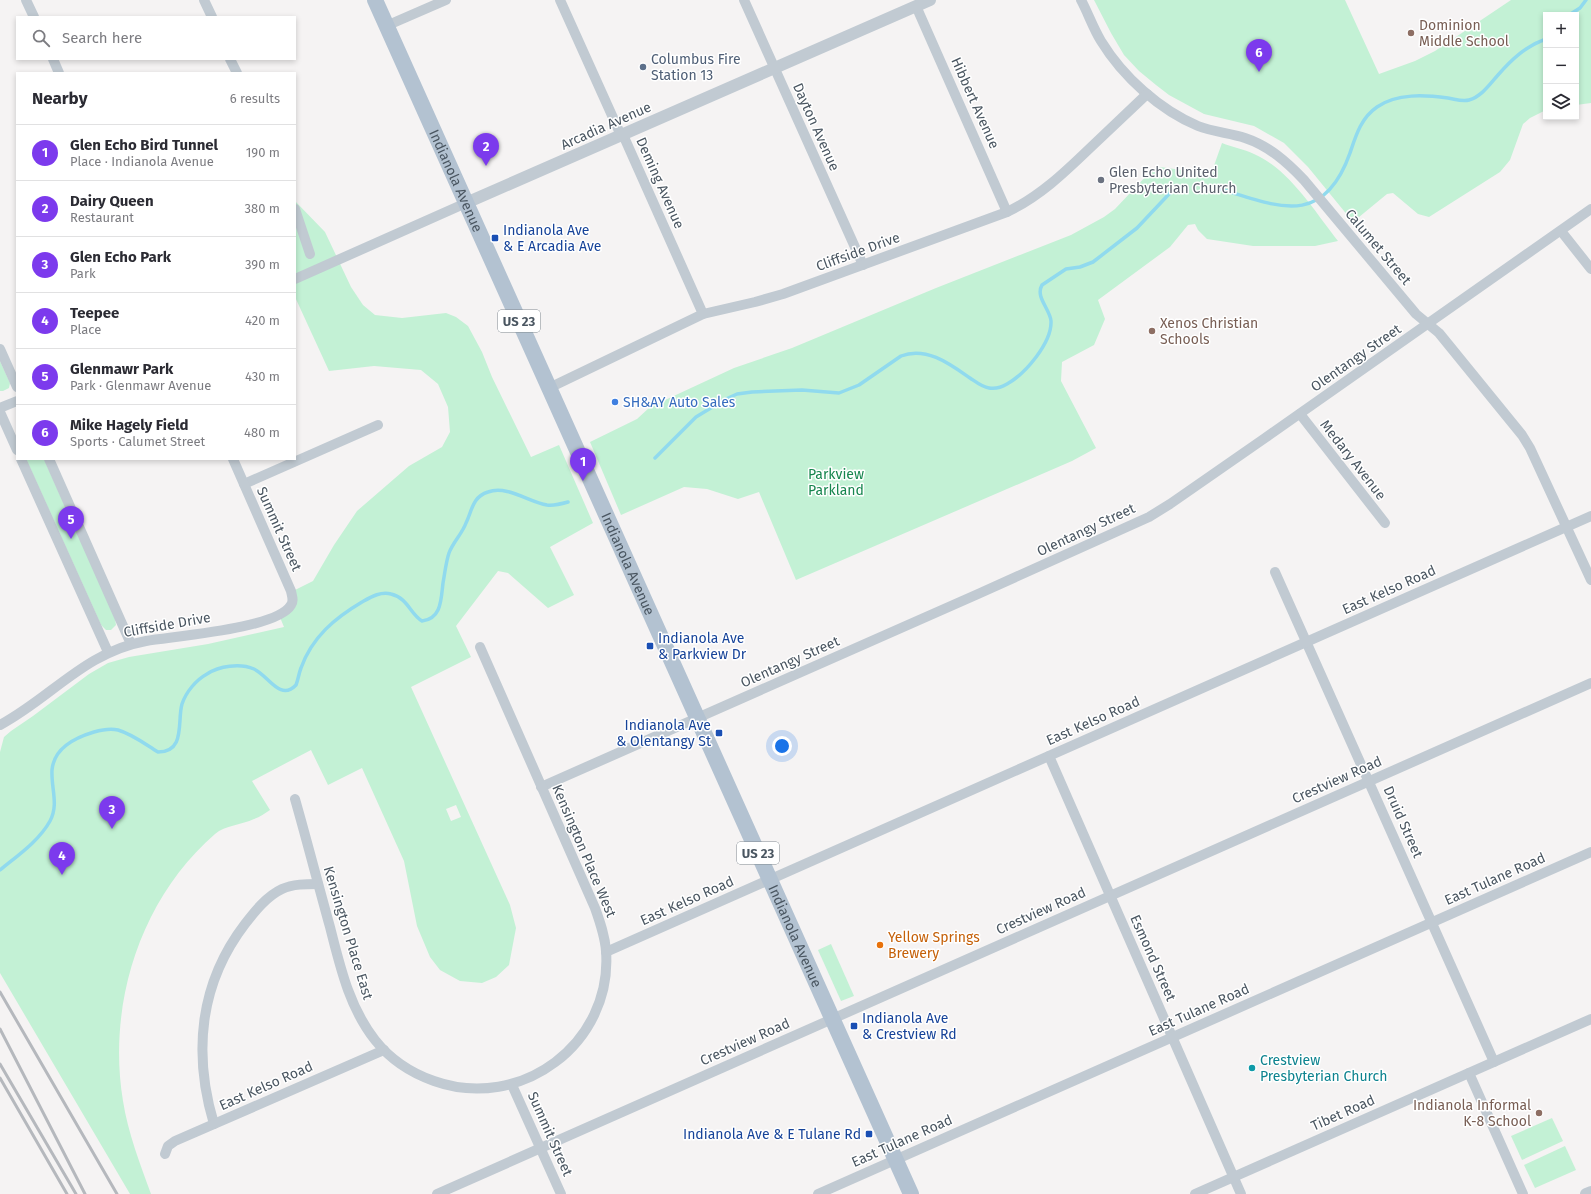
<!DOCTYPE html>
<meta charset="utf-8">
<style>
body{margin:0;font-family:"Fira Sans",sans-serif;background:#f7f7f7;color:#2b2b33}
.controls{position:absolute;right:12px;top:12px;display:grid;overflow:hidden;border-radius:0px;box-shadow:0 2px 6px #0003}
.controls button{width:36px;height:36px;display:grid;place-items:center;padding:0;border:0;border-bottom:1px solid #e1e1e2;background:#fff;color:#2b2b33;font:20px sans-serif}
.you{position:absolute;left:782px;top:746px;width:14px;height:14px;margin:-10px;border:3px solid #fff;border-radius:50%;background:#1a73e8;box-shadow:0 0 0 6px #1a73e833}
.badge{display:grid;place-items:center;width:26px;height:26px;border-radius:50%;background:#7c3aed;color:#fff;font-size:13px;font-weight:700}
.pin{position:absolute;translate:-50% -33px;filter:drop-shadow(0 1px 2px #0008)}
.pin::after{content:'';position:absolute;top:21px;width:14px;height:12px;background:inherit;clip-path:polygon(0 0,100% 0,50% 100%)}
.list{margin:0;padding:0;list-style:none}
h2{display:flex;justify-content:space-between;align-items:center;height:52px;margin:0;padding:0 16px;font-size:17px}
h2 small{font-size:13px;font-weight:400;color:#7c7c81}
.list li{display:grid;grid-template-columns:26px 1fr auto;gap:12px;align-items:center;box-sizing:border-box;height:56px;padding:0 16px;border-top:1px solid #e1e1e2}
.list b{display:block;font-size:15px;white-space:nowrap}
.list p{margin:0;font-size:13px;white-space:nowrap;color:#7c7c81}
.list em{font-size:13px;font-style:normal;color:#7c7c81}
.icon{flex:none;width:22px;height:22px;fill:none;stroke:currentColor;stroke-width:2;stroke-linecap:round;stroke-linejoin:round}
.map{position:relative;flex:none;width:1591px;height:1194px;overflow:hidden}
.search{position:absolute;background:#fff;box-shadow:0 2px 6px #0003;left:16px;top:16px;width:280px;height:44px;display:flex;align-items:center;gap:10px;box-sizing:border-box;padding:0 14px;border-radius:0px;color:#7c7c81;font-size:15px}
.panel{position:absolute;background:#fff;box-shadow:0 2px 6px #0003;left:16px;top:72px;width:280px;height:388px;border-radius:0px}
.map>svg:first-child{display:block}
.green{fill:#c3f1d5;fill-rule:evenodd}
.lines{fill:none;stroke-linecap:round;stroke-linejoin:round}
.stream{stroke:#90daee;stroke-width:3.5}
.minor{stroke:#c1cad2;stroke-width:10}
.tertiary{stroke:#c1cad2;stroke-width:12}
.primary{stroke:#b3c2d1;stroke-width:16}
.rail{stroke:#b5b8bd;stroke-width:3}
.education-dot{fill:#8d6e63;stroke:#fff;stroke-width:1.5}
.service-dot{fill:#5c6f8a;stroke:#fff;stroke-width:1.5}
.worship-dot{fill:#6b7280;stroke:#fff;stroke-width:1.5}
.transit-dot{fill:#1a4fb4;stroke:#fff;stroke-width:1.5}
.shop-dot{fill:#3f7fe0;stroke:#fff;stroke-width:1.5}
.food-dot{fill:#e8710a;stroke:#fff;stroke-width:1.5}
.culture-dot{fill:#0f9aa8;stroke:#fff;stroke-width:1.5}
.labels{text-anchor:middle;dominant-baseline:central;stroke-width:3;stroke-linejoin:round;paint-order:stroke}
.shield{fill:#fff;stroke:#808990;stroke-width:1}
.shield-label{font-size:13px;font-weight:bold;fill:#4a5661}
.education-label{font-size:14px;fill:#785e54;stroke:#fff;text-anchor:start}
.service-label{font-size:14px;fill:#4e5e75;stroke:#fff;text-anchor:start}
.street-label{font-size:14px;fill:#4a5661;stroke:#fff}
.worship-label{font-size:14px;fill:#5b616d;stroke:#fff;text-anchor:start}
.transit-label{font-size:14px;fill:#164399;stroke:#fff;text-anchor:start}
.shop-label{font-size:14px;fill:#366cbe;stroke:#fff;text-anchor:start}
.park-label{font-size:14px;fill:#17864f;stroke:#fff}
.food-label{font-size:14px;fill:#c56008;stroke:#fff;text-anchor:start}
.culture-label{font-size:14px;fill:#0d838f;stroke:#fff;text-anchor:start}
</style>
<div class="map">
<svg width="1591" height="1194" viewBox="0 0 1591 1194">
<rect width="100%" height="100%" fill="#f5f3f3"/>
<g class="green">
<path d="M 1094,0 L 1345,0 L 1379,74 L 1415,61 L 1435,51 L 1511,0 L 1591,0 L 1591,103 L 1576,105 L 1576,15 L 1546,15 L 1546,110 L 1530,118 L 1523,124 L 1510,160 L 1500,172 L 1429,217 L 1418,214 L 1393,193 L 1387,194 L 1353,222 L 1308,167 L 1284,143 L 1254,126 L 1204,114 L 1169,95 L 1156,85 L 1139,71 L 1124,55 L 1111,33 Z"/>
<path d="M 1222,143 C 1232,147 1244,149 1254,154 C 1289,169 1315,212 1338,241 L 1315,246 L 1253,246 L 1207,239 L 1198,230 L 1195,224 L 1188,225 L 1170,247 L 1098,300 L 1105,319 L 1094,345 L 1062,362 L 1061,381 L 1096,448 L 1072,461 L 796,580 L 759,492 L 738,499 L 707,489 L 684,487 L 621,515 L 590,442 L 637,419 L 650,407 L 734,368 L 792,348 L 936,288 L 1071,235 L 1104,217 L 1115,209 L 1149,173 L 1160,167 L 1211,174 Z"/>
<path d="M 295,201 L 325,232 L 351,287 L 363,305 L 375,315 L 402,318 L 446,313 L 456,317 L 468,326 L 482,352 L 492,377 L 531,457 L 559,445 L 593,523 L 550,547 L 574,595 L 548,608 L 508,573 L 498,571 L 456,626 L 471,657 L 411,687 L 510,905 L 516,928 L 509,965 L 496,977 L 482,983 L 460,981 L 440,970 L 430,957 L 417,926 L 404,861 L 362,768 L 328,785 L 311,750 L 252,781 L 270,810 C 265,813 260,817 254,819 C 242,825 225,825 215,834 C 140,899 107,1005 123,1101 C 128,1133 140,1164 151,1194 L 130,1194 L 0,973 L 0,752 L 4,737 L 11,731 L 33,716 L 89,674 L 108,663 L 129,657 L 208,644 L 284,627 L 279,615 L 287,610 L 291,592 L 313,581 L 334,545 L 357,511 L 409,466 L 442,447 L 450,432 L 448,407 L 438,384 L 421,370 L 374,366 L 329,371 L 295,297 ZM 456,805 L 461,817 L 451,821 L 446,809 Z"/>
<path d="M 0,361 L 10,383 L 9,388 L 3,391 L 0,391 Z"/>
<path d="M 26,459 L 44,459 L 115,618 L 116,625 L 111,630 L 106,630 L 101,625 Z"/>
<path d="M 831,944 L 854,996 L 841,1001 L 818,950 Z"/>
<path d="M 1552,1118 L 1563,1141 L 1522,1160 L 1511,1136 Z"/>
<path d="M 1565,1146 L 1576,1170 L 1535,1188 L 1524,1165 Z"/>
</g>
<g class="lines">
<g class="stream">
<path d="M 1569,15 L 1580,8 L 1586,0"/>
<path d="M 1213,187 C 1273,204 1322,232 1350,153 C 1356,135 1361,118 1377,107 C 1397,93 1425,95 1448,98 C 1455,99 1462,102 1469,100 C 1481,97 1490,84 1498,75 C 1512,59 1526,46 1546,39"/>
<path d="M 655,458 L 696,417 L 724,400 L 737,394 L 752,392 L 802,390 L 839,393 L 859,385 L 901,356 C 926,346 950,364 970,378 C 976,382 982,387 989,388 C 995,389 1002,387 1007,384 C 1025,374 1052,343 1051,321 C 1050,309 1035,297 1042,285 L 1066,269 L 1080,267 L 1093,262 L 1137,228 L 1170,193 L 1181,187"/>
<path d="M 0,870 C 17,856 39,841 50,821 C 59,804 51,789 52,770 C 54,748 74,738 94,732 C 101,730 110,728 118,730 C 132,734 145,744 158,752 C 186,752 177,721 182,704 C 186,692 196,680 207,674 C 219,666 240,663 254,669 C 268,675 280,702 296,685 C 298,680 299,673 301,668 C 312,637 335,618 362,602 C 371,597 381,591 391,594 C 408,598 410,614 422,621 C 442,619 441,598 443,583 C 445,572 446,562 449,553 C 453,542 462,534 466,523 C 472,511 472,497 488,492 C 507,485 529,502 547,505 C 554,506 561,504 568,502"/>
</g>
<g class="minor">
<path d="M 26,0 L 34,17"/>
<path d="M 204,0 L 212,17"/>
<path d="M 560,0 L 619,131 L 624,137 L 703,314"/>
<path d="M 744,0 L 863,265"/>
<path d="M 1081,0 C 1088,13 1093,28 1101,41 C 1123,77 1160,110 1198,126 C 1213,132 1230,133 1245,138 C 1269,146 1287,162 1304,180 L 1416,314 L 1439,333 L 1522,435 L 1530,448 L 1591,580"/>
<path d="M 916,6 L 1007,212"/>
<path d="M 386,26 L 446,0"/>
<path d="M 53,59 L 59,73"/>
<path d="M 230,59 L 237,73"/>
<path d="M 295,209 L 310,254"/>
<path d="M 1561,231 L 1591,269"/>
<path d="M 295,279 L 466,203"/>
<path d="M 0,349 L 17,387"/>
<path d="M 549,388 L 703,314 L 755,302 L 783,294 L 1007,212 C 1039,197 1064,173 1089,149 C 1109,130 1128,112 1147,94"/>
<path d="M 0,408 L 17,401"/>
<path d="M 0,412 L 17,450"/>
<path d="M 1300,414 L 1385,523"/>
<path d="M 21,459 L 108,652"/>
<path d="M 49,459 L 131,644"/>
<path d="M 244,484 L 378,425"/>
<path d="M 1275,572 L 1494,1062"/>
<path d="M 0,725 C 52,697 85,652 146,641 C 174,636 277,629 291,605 C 294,601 292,596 291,591 L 233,459"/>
<path d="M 1049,756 L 1241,1194"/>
<path d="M 541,787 L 978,594 L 1149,517 L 1170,504 L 1265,438 L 1591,209"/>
<path d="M 295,799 C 307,841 318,884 330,927 C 340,966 349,1007 375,1040 C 390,1059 411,1073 434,1081 C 521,1112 613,1043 606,951 C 605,936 600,922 595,908 L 480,647"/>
<path d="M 606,952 L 1591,516"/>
<path d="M 1469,1073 L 1523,1194"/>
<path d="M 512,1085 L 561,1194"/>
<path d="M 214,1124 C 193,1054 199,984 245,924 C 255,911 267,896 282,889 C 293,884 306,884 318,884"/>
<path d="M 165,1154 L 168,1146 L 175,1141 L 384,1050"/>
<path d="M 437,1194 L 1591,683"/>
<path d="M 818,1194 L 1591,852"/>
<path d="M 1195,1194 L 1591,1019"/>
</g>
<g class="tertiary">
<path d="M 466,203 L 930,0"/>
<path d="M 1586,1194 L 1591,1192"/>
</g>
<path class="primary" id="s1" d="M 375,0 L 911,1194"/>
<g class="rail">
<path d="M 0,992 L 117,1194"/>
<path d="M 0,1029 L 85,1194"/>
<path d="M 0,1064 L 76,1194"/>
<path d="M 0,1078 L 67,1194"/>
</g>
</g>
<g class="education-dot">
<circle cx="1411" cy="33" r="4"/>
<circle cx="1152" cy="331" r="4"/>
<circle cx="1539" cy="1113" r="4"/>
</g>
<circle class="service-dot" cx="643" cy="67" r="4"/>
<circle class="worship-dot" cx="1101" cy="180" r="4"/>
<g class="transit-dot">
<rect x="491" y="234" width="8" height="8" rx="2"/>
<rect x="646" y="642" width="8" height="8" rx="2"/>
<rect x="715" y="729" width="8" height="8" rx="2"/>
<rect x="850" y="1022" width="8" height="8" rx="2"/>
<rect x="865" y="1130" width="8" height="8" rx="2"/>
</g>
<circle class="shop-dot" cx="615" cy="402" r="4"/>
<circle class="food-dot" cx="880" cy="945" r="4"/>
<circle class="culture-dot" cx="1252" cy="1068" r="4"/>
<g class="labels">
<g class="shield">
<rect x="498" y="310" width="42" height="22" rx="3"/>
<rect x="737" y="842" width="42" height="22" rx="3"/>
</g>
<g class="shield-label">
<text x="519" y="321">US 23</text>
<text x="758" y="853">US 23</text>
</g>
<g class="education-label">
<text x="1419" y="25">Dominion<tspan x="1419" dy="16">Middle School</tspan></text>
<text x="1160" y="323">Xenos Christian<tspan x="1160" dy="16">Schools</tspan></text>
<text x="1531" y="1105" text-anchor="end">Indianola Informal<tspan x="1531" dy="16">K-8 School</tspan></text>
</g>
<g class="service-label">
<text x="651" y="59">Columbus Fire<tspan x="651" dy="16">Station 13</tspan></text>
</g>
<g class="street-label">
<text transform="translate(975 103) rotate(66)">Hibbert Avenue</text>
<text transform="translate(606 126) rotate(-24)">Arcadia Avenue</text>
<text transform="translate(816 127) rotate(66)">Dayton Avenue</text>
<text stroke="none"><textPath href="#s1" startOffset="198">Indianola Avenue</textPath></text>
<text transform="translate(660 183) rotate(66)">Deming Avenue</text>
<text transform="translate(1378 247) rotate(50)">Calumet Street</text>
<text transform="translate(858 252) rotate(-20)">Cliffside Drive</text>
<text transform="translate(1356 358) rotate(-35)">Olentangy Street</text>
<text transform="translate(1353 460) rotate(52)">Medary Avenue</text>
<text transform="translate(279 529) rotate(66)">Summit Street</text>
<text transform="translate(1086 530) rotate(-25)">Olentangy Street</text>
<text stroke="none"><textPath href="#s1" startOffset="618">Indianola Avenue</textPath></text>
<text transform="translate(1389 590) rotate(-24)">East Kelso Road</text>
<text transform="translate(167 625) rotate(-10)">Cliffside Drive</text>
<text transform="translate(790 662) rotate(-24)">Olentangy Street</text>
<text transform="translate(1093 721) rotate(-24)">East Kelso Road</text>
<text transform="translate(1337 780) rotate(-24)">Crestview Road</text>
<text transform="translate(1403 822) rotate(66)">Druid Street</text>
<text transform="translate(584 851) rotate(67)">Kensington Place West</text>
<text transform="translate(1495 879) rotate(-24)">East Tulane Road</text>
<text transform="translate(687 901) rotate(-24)">East Kelso Road</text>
<text transform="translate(1041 911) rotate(-24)">Crestview Road</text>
<text transform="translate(348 933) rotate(73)">Kensington Place East</text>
<text stroke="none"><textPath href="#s1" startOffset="1026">Indianola Avenue</textPath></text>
<text transform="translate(1153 958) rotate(66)">Esmond Street</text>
<text transform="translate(1199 1010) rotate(-24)">East Tulane Road</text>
<text transform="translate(745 1042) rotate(-24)">Crestview Road</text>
<text transform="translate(266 1086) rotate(-24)">East Kelso Road</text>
<text transform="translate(1343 1113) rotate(-24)">Tibet Road</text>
<text transform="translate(550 1134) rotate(66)">Summit Street</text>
<text transform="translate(902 1141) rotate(-24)">East Tulane Road</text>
</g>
<g class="worship-label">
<text x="1109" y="172">Glen Echo United<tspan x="1109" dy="16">Presbyterian Church</tspan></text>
</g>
<g class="transit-label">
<text x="503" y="230">Indianola Ave<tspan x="503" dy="16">&amp; E Arcadia Ave</tspan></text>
<text x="658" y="638">Indianola Ave<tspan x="658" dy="16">&amp; Parkview Dr</tspan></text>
<text x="711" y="725" text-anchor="end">Indianola Ave<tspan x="711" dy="16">&amp; Olentangy St</tspan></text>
<text x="862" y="1018">Indianola Ave<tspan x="862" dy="16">&amp; Crestview Rd</tspan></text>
<text x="861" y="1134" text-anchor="end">Indianola Ave &amp; E Tulane Rd</text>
</g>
<g class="shop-label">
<text x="623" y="402">SH&amp;AY Auto Sales</text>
</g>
<g class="park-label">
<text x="836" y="474">Parkview<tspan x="836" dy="16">Parkland</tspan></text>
</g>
<g class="food-label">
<text x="888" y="937">Yellow Springs<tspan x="888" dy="16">Brewery</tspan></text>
</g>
<g class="culture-label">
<text x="1260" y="1060">Crestview<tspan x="1260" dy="16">Presbyterian Church</tspan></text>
</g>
</g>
</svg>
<div class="controls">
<button>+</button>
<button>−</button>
<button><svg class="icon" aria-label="layers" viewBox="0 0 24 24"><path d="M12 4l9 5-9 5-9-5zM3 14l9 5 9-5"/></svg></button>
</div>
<div class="you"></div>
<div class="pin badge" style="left:583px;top:481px">1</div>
<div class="pin badge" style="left:486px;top:166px">2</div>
<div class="pin badge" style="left:112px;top:829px">3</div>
<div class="pin badge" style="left:62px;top:875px">4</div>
<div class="pin badge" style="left:71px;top:539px">5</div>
<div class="pin badge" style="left:1259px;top:72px">6</div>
<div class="search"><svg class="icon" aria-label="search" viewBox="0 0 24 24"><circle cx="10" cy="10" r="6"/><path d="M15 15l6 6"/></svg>Search here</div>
<section class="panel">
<h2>Nearby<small>6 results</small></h2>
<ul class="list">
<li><span class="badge">1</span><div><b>Glen Echo Bird Tunnel</b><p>Place · Indianola Avenue</p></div><em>190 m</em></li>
<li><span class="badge">2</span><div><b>Dairy Queen</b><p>Restaurant</p></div><em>380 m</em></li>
<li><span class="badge">3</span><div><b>Glen Echo Park</b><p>Park</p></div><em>390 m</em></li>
<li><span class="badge">4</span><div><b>Teepee</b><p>Place</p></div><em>420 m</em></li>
<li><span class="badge">5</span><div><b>Glenmawr Park</b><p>Park · Glenmawr Avenue</p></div><em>430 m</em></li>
<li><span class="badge">6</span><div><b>Mike Hagely Field</b><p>Sports · Calumet Street</p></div><em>480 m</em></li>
</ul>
</section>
</div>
